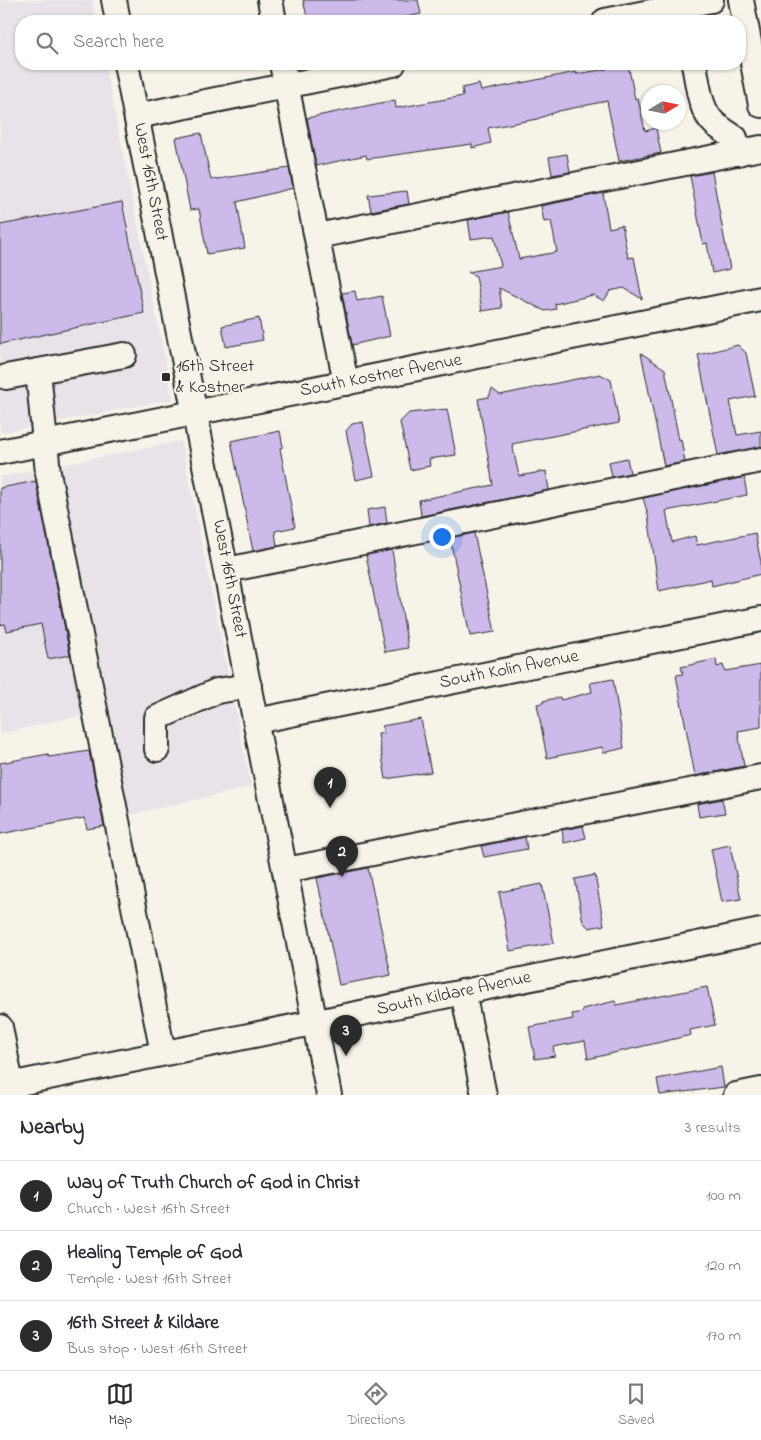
<!DOCTYPE html>
<meta charset="utf-8">
<style>
body{margin:0;font-family:"Indie Flower",sans-serif;background:#f2f2f3;color:#2b2b33}
.compass{position:absolute;left:641px;top:85px;width:45px;height:45px;border-radius:50%;background:#fff;box-shadow:0 1px 4px #0004;rotate:80deg}
.you{position:absolute;left:441px;top:536px;width:18px;height:18px;margin:-12px;border:4px solid #fff;border-radius:50%;background:#1a73e8;box-shadow:0 0 0 8px #1a73e833}
.badge{display:grid;place-items:center;width:32px;height:32px;border-radius:50%;background:#2b2b2b;color:#fff;font-size:16px;font-weight:700}
.pin{position:absolute;translate:-50% -41px;filter:drop-shadow(0 1px 2px #0008)}
.pin::after{content:'';position:absolute;top:26px;width:18px;height:15px;background:inherit;clip-path:polygon(0 0,100% 0,50% 100%)}
.list{margin:0;padding:0;list-style:none}
h2{display:flex;justify-content:space-between;align-items:center;height:65px;margin:0;padding:0 20px;font-size:21px}
h2 small{font-size:16px;font-weight:400;color:#7c7c81}
.list li{display:grid;grid-template-columns:32px 1fr auto;gap:15px;align-items:center;box-sizing:border-box;height:70px;padding:0 20px;border-top:1px solid #e1e1e2}
.list b{display:block;font-size:19px;white-space:nowrap}
.list p{margin:0;font-size:16px;white-space:nowrap;color:#7c7c81}
.list em{font-size:16px;font-style:normal;color:#7c7c81}
.icon{flex:none;width:28px;height:28px;fill:none;stroke:currentColor;stroke-width:2;stroke-linecap:round;stroke-linejoin:round}
.map{position:relative;flex:none;width:761px;height:1095px;overflow:hidden}
.search{position:absolute;background:#fff;box-shadow:0 1px 4px #0004;left:15px;right:15px;top:15px;height:55px;display:flex;align-items:center;gap:12px;box-sizing:border-box;padding:0 18px;border-radius:20px;color:#7c7c81;font-size:19px}
.sheet{height:275px;background:#fff}
nav{display:flex;justify-content:space-around;align-items:center;box-sizing:border-box;height:70px;border-top:1px solid #e1e1e2;background:#fff;font-size:14px;color:#7c7c81}
nav a{display:grid;justify-items:center;gap:2px}
nav .on{color:#2b2b2b}
.map>svg:first-child{display:block}
.built{fill:#eae2e9}
.building{fill:#cbbaea;stroke:#2b2b2b}
.lines{fill:none;stroke-linecap:round;stroke-linejoin:round}
.minor-casing{stroke:#2b2b2b;stroke-width:28}
.minor{stroke:#f7f3e8;stroke-width:24}
.poi-dot{fill:#2b2b2b;stroke:#f7f3e8;stroke-width:2}
.labels{text-anchor:middle;dominant-baseline:central;stroke-width:4.5;stroke-linejoin:round;paint-order:stroke}
.street-label{font-size:18px;fill:#2b2b2b;stroke:#f7f3e8}
.poi-label{font-size:18px;fill:#2b2b2b;stroke:#f7f3e8;text-anchor:start}
</style>
<div class="map">
<svg width="761" height="1095" viewBox="0 0 761 1095">
<rect width="100%" height="100%" fill="#f7f3e8"/>
<filter id="ink" filterUnits="userSpaceOnUse"><feTurbulence type="fractalNoise" baseFrequency=".02" numOctaves="2"/><feDisplacementMap in="SourceGraphic" scale="10" xChannelSelector="R" yChannelSelector="G"/><feConvolveMatrix kernelMatrix="1 2 1 2 8 2 1 2 1" color-interpolation-filters="sRGB"/></filter>
<g filter="url(#ink)">
<g class="built">
<path d="M 0,0 L 92,0 L 96,21 L 21,21 L 21,64 L 105,64 L 173,399 L 0,433 Z"/>
<path d="M 181,441 L 251,787 L 120,817 L 99,711 L 0,734 L 0,477 Z"/>
</g>
<g class="building">
<path d="M 303,0 L 418,0 L 421,14 L 387,21 L 308,21 Z"/>
<path d="M 606,64 L 628,64 L 635,99 L 638,98 L 645,131 L 656,128 L 661,153 L 619,161 L 607,101 L 559,111 L 537,119 L 488,128 L 491,143 L 472,148 L 472,144 L 367,159 L 366,155 L 316,166 L 307,118 L 395,100 L 396,108 L 463,96 L 462,88 L 479,84 L 481,91 L 576,72 L 576,74 L 607,69 Z"/>
<path d="M 201,133 L 211,180 L 289,168 L 293,188 L 237,202 L 245,248 L 207,254 L 199,209 L 190,210 L 176,138 Z"/>
<path d="M 567,154 L 570,172 L 552,175 L 549,157 Z"/>
<path d="M 712,172 L 730,269 L 712,273 L 707,243 L 703,244 L 690,176 Z"/>
<path d="M 407,191 L 409,204 L 371,211 L 368,195 Z"/>
<path d="M 603,193 L 609,228 L 622,225 L 628,258 L 634,257 L 642,299 L 624,288 L 610,291 L 604,301 L 593,295 L 555,304 L 556,309 L 545,311 L 499,288 L 502,308 L 482,311 L 476,276 L 468,272 L 501,266 L 494,236 L 471,239 L 468,220 L 508,212 L 519,259 L 557,252 L 551,221 L 544,222 L 541,206 Z"/>
<path d="M 122,202 L 144,313 L 0,344 L 0,225 Z"/>
<path d="M 355,291 L 357,301 L 382,296 L 390,336 L 352,345 L 342,293 Z"/>
<path d="M 259,318 L 263,340 L 226,347 L 222,326 Z"/>
<path d="M 738,345 L 746,353 L 755,396 L 730,401 L 737,435 L 761,431 L 761,447 L 718,455 L 698,355 Z"/>
<path d="M 641,353 L 665,369 L 679,440 L 681,439 L 685,462 L 664,466 Z"/>
<path d="M 600,374 L 611,380 L 619,423 L 512,444 L 519,476 L 546,471 L 549,490 L 421,516 L 419,500 L 493,485 L 478,399 L 489,397 L 492,389 L 500,395 Z"/>
<path d="M 447,409 L 456,455 L 429,459 L 430,466 L 410,470 L 400,422 L 409,413 Z"/>
<path d="M 363,422 L 374,476 L 356,480 L 346,431 L 352,424 Z"/>
<path d="M 280,431 L 283,447 L 280,448 L 295,527 L 275,531 L 277,546 L 253,551 L 231,441 Z"/>
<path d="M 627,458 L 630,473 L 612,477 L 609,462 Z"/>
<path d="M 744,477 L 747,495 L 666,511 L 672,542 L 695,536 L 697,545 L 755,533 L 761,562 L 761,574 L 712,586 L 711,579 L 659,591 L 648,515 L 643,498 Z"/>
<path d="M 36,481 L 70,655 L 48,659 L 41,624 L 7,631 L 5,624 L 0,625 L 0,488 Z"/>
<path d="M 385,507 L 387,523 L 369,527 L 367,510 Z"/>
<path d="M 474,533 L 495,632 L 470,636 L 450,538 Z"/>
<path d="M 392,550 L 408,648 L 385,652 L 366,555 Z"/>
<path d="M 716,659 L 717,667 L 723,665 L 725,671 L 761,665 L 761,727 L 738,731 L 744,766 L 695,776 L 676,675 L 683,674 L 681,667 Z"/>
<path d="M 613,679 L 624,748 L 603,753 L 602,747 L 547,758 L 537,704 L 543,703 L 543,701 L 560,697 L 561,700 L 592,692 L 590,683 Z"/>
<path d="M 421,719 L 431,772 L 386,779 L 378,734 L 384,733 L 382,726 Z"/>
<path d="M 89,751 L 104,826 L 87,829 L 84,818 L 0,834 L 0,763 L 48,754 L 49,757 Z"/>
<path d="M 722,799 L 725,813 L 699,817 L 697,804 Z"/>
<path d="M 583,826 L 586,838 L 564,843 L 562,830 Z"/>
<path d="M 525,837 L 527,849 L 484,857 L 481,846 Z"/>
<path d="M 730,845 L 741,899 L 722,902 L 711,849 Z"/>
<path d="M 368,868 L 391,975 L 339,985 L 317,878 Z"/>
<path d="M 595,875 L 604,925 L 589,928 L 583,922 L 575,879 Z"/>
<path d="M 542,884 L 554,943 L 510,951 L 499,892 Z"/>
<path d="M 707,987 L 715,1025 L 690,1030 L 691,1035 L 588,1059 L 585,1041 L 553,1047 L 555,1056 L 535,1059 L 529,1027 L 573,1019 L 572,1014 L 583,1012 L 582,1009 L 615,1001 L 616,1005 Z"/>
<path d="M 721,1067 L 724,1087 L 660,1095 L 657,1079 Z"/>
</g>
<g class="lines">
<defs>
<g id="minor">
<path d="M 114,0 L 118,21"/>
<path d="M 270,0 L 274,21"/>
<path d="M 741,0 L 761,105"/>
<path d="M 605,21 L 711,0"/>
<path d="M 126,64 L 329,1095"/>
<path d="M 282,64 L 346,383"/>
<path d="M 694,64 C 698,83 699,110 715,124 C 721,129 728,133 735,138 L 738,153"/>
<path d="M 137,116 L 393,64"/>
<path d="M 317,236 L 761,148"/>
<path d="M 38,371 L 48,473 L 163,1053"/>
<path d="M 6,377 L 124,355"/>
<path d="M 0,452 L 761,299"/>
<path d="M 227,570 L 761,460"/>
<path d="M 256,721 L 761,619"/>
<path d="M 157,749 L 157,718 L 217,691 L 249,686"/>
<path d="M 286,870 L 761,777"/>
<path d="M 463,992 L 484,1095"/>
<path d="M 0,1027 L 13,1095"/>
<path d="M 0,1087 L 761,931"/>
<path d="M 736,1095 L 761,1090"/>
</g>
</defs>
<use href="#minor" class="minor-casing"/>
<use href="#minor" class="minor"/>
</g>
</g>
<rect class="poi-dot" x="161" y="372" width="10" height="10" rx="2.5"/>
<g class="labels">
<g class="street-label">
<text transform="translate(150 182) rotate(79)">West 16th Street</text>
<text transform="translate(381 376) rotate(-11)">South Kostner Avenue</text>
<text transform="translate(229 579) rotate(79)">West 16th Street</text>
<text transform="translate(509 670) rotate(-11)">South Kolin Avenue</text>
<text transform="translate(454 994) rotate(-12)">South Kildare Avenue</text>
</g>
<g class="poi-label">
<text x="176" y="367">16th Street<tspan x="176" dy="21">&amp; Kostner</tspan></text>
</g>
</g>
</svg>
<svg class="compass" viewBox="-18 -18 36 36"><path d="M0-13l5 13h-10z" fill="#e53935"/><path d="M0 13l5-13h-10z" fill="#7c7c81"/></svg>
<div class="you"></div>
<div class="pin badge" style="left:330px;top:808px">1</div>
<div class="pin badge" style="left:342px;top:877px">2</div>
<div class="pin badge" style="left:346px;top:1056px">3</div>
<div class="search"><svg class="icon" aria-label="search" viewBox="0 0 24 24"><circle cx="10" cy="10" r="6"/><path d="M15 15l6 6"/></svg>Search here</div>
</div>
<section class="sheet">
<h2>Nearby<small>3 results</small></h2>
<ul class="list">
<li><span class="badge">1</span><div><b>Way of Truth Church of God in Christ</b><p>Church · West 16th Street</p></div><em>100 m</em></li>
<li><span class="badge">2</span><div><b>Healing Temple of God</b><p>Temple · West 16th Street</p></div><em>120 m</em></li>
<li><span class="badge">3</span><div><b>16th Street &amp; Kildare</b><p>Bus stop · West 16th Street</p></div><em>170 m</em></li>
</ul>
</section>
<nav>
<a class="on"><svg class="icon" aria-label="map" viewBox="0 0 24 24"><path d="M3 6l6-2 6 2 6-2v14l-6 2-6-2-6 2zM9 4v14M15 6v14"/></svg>Map</a>
<a><svg class="icon" aria-label="directions" viewBox="0 0 24 24"><path d="M12 3l9 9-9 9-9-9zM9 14v-3h6M13 9l2 2-2 2"/></svg>Directions</a>
<a><svg class="icon" aria-label="saved" viewBox="0 0 24 24"><path d="M7 4h10v16l-5-4-5 4z"/></svg>Saved</a>
</nav>
